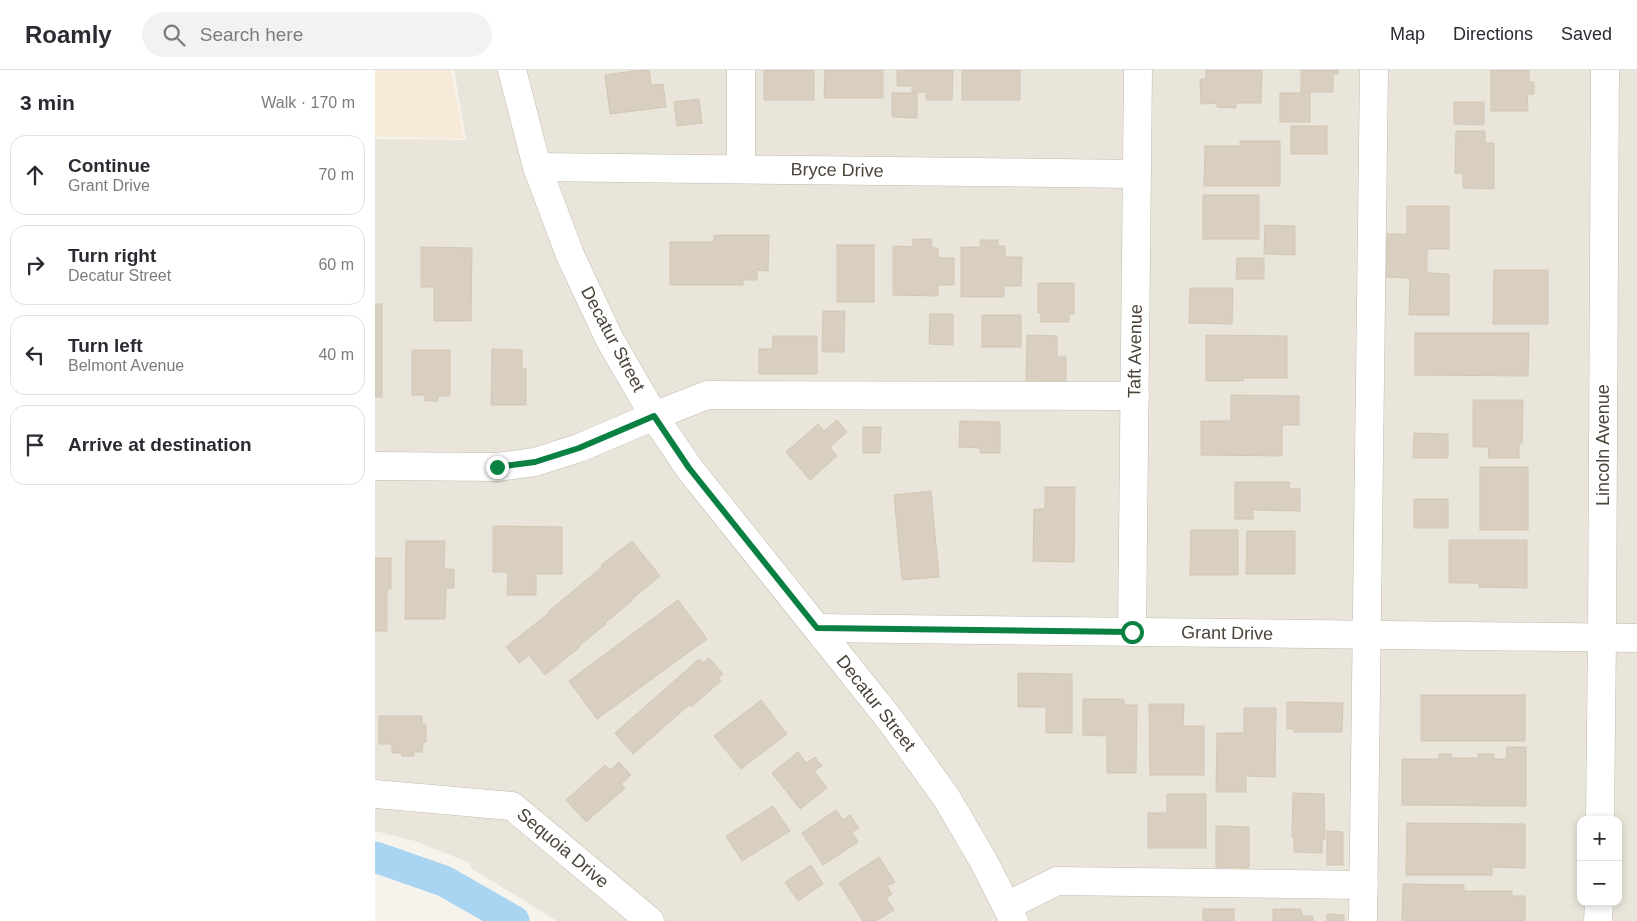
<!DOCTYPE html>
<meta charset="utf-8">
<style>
body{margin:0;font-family:Helvetica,sans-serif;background:#f2f2f3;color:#2b2b33}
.controls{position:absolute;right:15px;bottom:15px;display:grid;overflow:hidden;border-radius:10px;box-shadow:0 2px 8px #0003}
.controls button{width:45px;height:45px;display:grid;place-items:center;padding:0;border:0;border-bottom:1px solid #e1e1e2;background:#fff;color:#2b2b33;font:25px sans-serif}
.stop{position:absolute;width:15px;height:15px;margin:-11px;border:4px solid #0b8043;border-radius:50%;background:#fff}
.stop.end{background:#0b8043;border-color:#fff;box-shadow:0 1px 5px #0008}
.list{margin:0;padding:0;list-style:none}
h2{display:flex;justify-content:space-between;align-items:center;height:65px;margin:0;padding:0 20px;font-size:21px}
h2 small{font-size:16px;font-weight:400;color:#7c7c81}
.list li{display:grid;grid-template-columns:32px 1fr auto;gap:15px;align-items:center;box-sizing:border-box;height:80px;margin:0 10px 10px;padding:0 10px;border:1px solid #e1e1e2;border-radius:15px}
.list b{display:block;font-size:19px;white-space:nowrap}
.list p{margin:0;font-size:16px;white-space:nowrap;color:#7c7c81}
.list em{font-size:16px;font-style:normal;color:#7c7c81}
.icon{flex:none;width:28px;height:28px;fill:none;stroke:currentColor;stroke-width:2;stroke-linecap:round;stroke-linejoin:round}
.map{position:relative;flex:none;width:1262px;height:851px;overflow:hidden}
header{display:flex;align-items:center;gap:30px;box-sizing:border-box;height:70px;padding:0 25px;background:#fff;border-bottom:1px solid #e1e1e2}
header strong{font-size:24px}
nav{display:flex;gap:28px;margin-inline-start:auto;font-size:18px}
.search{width:350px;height:45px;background:#f2f2f3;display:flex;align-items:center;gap:12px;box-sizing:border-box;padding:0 18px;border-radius:28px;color:#7c7c81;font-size:19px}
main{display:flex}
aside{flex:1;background:#fff}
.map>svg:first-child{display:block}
.residential{fill:#eae5da;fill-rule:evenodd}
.commercial{fill:#f7ead8}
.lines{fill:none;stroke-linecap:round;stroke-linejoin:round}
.canal{stroke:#a9d4f2;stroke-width:31}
.building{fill:#d8cfc1;stroke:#d3c7b4}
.minor-casing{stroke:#c2bbae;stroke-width:29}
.minor{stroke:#fff;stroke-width:28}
.route{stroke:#0b8043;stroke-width:6}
.labels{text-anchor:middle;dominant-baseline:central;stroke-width:5;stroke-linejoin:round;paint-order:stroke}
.street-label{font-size:18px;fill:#4b4439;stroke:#fff}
</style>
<header>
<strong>Roamly</strong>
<div class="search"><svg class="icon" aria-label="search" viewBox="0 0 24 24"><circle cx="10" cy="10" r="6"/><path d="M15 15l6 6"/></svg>Search here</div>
<nav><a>Map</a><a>Directions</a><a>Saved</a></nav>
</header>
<main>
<aside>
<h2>3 min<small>Walk · 170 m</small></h2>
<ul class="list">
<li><svg class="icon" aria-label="ahead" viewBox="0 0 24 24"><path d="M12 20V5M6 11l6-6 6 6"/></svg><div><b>Continue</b><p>Grant Drive</p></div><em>70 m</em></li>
<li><svg class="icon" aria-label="right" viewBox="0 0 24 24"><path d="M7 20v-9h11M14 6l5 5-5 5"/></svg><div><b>Turn right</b><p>Decatur Street</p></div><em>60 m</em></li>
<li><svg class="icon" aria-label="left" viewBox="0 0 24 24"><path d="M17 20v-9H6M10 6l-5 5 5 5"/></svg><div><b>Turn left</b><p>Belmont Avenue</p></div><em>40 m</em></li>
<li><svg class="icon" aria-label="arrive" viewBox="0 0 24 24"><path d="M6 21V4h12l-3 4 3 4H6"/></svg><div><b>Arrive at destination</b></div></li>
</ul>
</aside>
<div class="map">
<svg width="1262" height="851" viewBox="0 0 1262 851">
<rect width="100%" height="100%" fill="#f6f3ec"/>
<path class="residential" d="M 79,0 L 1262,0 L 1262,851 L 182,851 L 96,798 L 95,793 L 40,771 L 0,761 L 0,69 L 91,70 ZM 1206,750 L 1243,750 L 1243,832 L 1206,832 Z"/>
<path class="commercial" d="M 0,0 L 76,0 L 89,68 L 0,67 Z"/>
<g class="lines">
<path class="canal" d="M 0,787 L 69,811 L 139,851"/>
</g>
<g class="building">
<path d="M 266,0 L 274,0 L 276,15 L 288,14 L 291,37 L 235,44 L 230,5 Z"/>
<rect x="389" y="0" width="50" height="30"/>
<path d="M 450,0 L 508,0 L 508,28 L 449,28 Z"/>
<path d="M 522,0 L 578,0 L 577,30 L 551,30 L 551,22 L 537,22 L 537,16 L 522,16 Z"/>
<rect x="587" y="0" width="58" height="30"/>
<path d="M 831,0 L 887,0 L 886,33 L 861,33 L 861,38 L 842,37 L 842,33 L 826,34 L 825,9 L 831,9 Z"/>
<path d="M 926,0 L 963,0 L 963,4 L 958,4 L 958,22 L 926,22 Z"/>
<path d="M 1116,0 L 1154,0 L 1154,12 L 1159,12 L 1159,24 L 1152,24 L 1153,41 L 1116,41 Z"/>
<path d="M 517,23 L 542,23 L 542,48 L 517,47 Z"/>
<rect x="905" y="23" width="30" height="29"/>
<path d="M 324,29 L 327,53 L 302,56 L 299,32 Z"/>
<path d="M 1079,32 L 1109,32 L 1109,55 L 1079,54 Z"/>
<rect x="916" y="56" width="36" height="28"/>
<path d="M 1081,61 L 1110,61 L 1110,73 L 1119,73 L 1119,119 L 1088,118 L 1088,103 L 1080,103 Z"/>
<path d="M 865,71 L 905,71 L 905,116 L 829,116 L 830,76 L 865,76 Z"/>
<rect x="828" y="125" width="56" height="44"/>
<path d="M 1032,136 L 1074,136 L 1074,179 L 1052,179 L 1052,203 L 1074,204 L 1074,245 L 1034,245 L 1035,208 L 1011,207 L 1012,164 L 1032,164 Z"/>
<path d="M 890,155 L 920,156 L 920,185 L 889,184 Z"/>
<path d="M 339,165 L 394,165 L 393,201 L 382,200 L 382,210 L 368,210 L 368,215 L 295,215 L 295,172 L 339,172 Z"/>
<path d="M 538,169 L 556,169 L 557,178 L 563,178 L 563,188 L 579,188 L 579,215 L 563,215 L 563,226 L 518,225 L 518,176 L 538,177 Z"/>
<path d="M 605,170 L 623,170 L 623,176 L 630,176 L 630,187 L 647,187 L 646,216 L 629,216 L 629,227 L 586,227 L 586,177 L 606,177 Z"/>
<rect x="462" y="175" width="37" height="57"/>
<path d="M 46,177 L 97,178 L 96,251 L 59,251 L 59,217 L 46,217 Z"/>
<path d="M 862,188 L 889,188 L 889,209 L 861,209 Z"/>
<path d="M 1119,200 L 1173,200 L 1173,254 L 1118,254 Z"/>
<path d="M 663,213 L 699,213 L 699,244 L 694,244 L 694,252 L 666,252 L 666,243 L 663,243 Z"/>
<path d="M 815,218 L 858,218 L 857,254 L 814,253 Z"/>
<rect x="0" y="234" width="7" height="93"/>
<path d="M 448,241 L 470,241 L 469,282 L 447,282 Z"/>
<path d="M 555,244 L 578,244 L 578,275 L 554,274 Z"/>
<rect x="607" y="245" width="39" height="32"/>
<path d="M 1040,263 L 1154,263 L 1153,306 L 1040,305 Z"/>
<path d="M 652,265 L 682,266 L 682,287 L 691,287 L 691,316 L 651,316 Z"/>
<path d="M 831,265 L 912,266 L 912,308 L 868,308 L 868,311 L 831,311 Z"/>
<path d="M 398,266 L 442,266 L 442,304 L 384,304 L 384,279 L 397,279 Z"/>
<path d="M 117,279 L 147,280 L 147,299 L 151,298 L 151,335 L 116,335 Z"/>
<path d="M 37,280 L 75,280 L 75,326 L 63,326 L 62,331 L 50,331 L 50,325 L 37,325 Z"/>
<path d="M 856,325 L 924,326 L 924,355 L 907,355 L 907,386 L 826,385 L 826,351 L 856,351 Z"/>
<path d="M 1098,330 L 1148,330 L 1147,373 L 1144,373 L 1144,388 L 1114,388 L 1113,377 L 1098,377 Z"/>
<path d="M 462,350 L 472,362 L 455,377 L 462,386 L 435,410 L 411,382 L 443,354 L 449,361 Z"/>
<path d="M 585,351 L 625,352 L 625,383 L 605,383 L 605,378 L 584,377 Z"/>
<path d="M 488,357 L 506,357 L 505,383 L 488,383 Z"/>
<path d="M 1039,363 L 1073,364 L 1073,388 L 1038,388 Z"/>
<rect x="1105" y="397" width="48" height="63"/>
<path d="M 860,412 L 915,412 L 914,419 L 925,419 L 925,441 L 878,440 L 878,449 L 860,449 Z"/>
<path d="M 670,417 L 700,417 L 699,492 L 658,491 L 659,439 L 670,439 Z"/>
<path d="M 556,421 L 564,507 L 527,510 L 519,425 Z"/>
<rect x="1039" y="429" width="34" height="29"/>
<path d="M 118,456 L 187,457 L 187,504 L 161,504 L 161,525 L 132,525 L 133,502 L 118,502 Z"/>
<path d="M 816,460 L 863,460 L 863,505 L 815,505 Z"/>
<path d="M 872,461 L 920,461 L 920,504 L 871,504 Z"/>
<path d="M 1074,470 L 1152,470 L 1152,518 L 1104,517 L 1104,513 L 1074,513 Z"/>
<path d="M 31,471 L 70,471 L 69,499 L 79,499 L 79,518 L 71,518 L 70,549 L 30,549 Z"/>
<path d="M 257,471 L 285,506 L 257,529 L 258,530 L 230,553 L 231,554 L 204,576 L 205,577 L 170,605 L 154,585 L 144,593 L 131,577 L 175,542 L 174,541 L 228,496 L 226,495 Z"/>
<path d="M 0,488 L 16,488 L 16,519 L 12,519 L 12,561 L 0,561 Z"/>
<path d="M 303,530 L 332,569 L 222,649 L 194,611 Z"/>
<path d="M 334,588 L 348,604 L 343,609 L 346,611 L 316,637 L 314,635 L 258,684 L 240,663 L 324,589 L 328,593 Z"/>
<path d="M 643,603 L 697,604 L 697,663 L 671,663 L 671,637 L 643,637 Z"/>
<rect x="1046" y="625" width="104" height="46"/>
<path d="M 708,629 L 749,629 L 749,635 L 762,635 L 761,703 L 732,703 L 732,666 L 708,665 Z"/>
<path d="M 386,630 L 412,664 L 366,699 L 339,666 Z"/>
<path d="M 912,632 L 968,633 L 967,662 L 919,662 L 919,659 L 912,659 Z"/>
<path d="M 774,634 L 809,634 L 808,656 L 829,656 L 829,705 L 775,705 Z"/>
<path d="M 869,638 L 901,638 L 900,707 L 871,706 L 871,722 L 841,722 L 842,663 L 869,663 Z"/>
<path d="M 4,646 L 47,646 L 47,654 L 51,654 L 51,672 L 48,672 L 47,682 L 39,682 L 39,686 L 27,686 L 27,683 L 17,683 L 17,674 L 4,674 Z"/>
<path d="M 1132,677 L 1151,677 L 1151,736 L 1027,735 L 1027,689 L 1064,689 L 1064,684 L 1076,684 L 1076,688 L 1103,688 L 1103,684 L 1119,684 L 1119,689 L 1131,689 Z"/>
<path d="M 423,682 L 431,693 L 440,687 L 447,696 L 439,701 L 452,718 L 425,739 L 397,703 Z"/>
<path d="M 244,692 L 256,705 L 246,714 L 250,718 L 211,752 L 191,730 L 230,695 L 235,700 Z"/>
<path d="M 918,723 L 949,724 L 950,769 L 947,769 L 947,783 L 919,782 L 919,767 L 917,767 Z"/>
<path d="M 792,724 L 831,724 L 831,778 L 773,778 L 773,743 L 792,743 Z"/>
<path d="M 398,736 L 415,761 L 367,791 L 351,766 Z"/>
<path d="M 461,740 L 468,750 L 475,745 L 484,758 L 477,762 L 483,772 L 448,795 L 427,763 Z"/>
<path d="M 1032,753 L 1150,754 L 1150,798 L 1117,797 L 1117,805 L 1031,805 Z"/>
<path d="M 841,756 L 874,757 L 874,798 L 841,797 Z"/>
<path d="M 952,761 L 968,762 L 968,795 L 952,795 Z"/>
<path d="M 504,787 L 520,812 L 512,816 L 517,824 L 511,828 L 519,840 L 501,851 L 488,851 L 464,813 Z"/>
<path d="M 436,795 L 448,814 L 423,831 L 410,812 Z"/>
<path d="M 1028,814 L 1089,815 L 1089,821 L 1137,821 L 1137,826 L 1150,826 L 1150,851 L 1027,851 Z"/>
<rect x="828" y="839" width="31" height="12"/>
<path d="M 898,839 L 926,839 L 927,846 L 938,846 L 938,851 L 898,851 Z"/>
<path d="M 952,844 L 969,845 L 969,851 L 952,851 Z"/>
</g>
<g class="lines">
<defs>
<g id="minor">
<path d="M 137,0 L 162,97 L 195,185 L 235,270 L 279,346 L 314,398 L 516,651 L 571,727 L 609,792 L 639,851"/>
<path d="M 162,97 L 762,104"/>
<path d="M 366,99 L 366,0"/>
<path d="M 0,396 L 122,397 L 160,392 L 204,378 L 279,346 L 332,325 L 760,326"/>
<path d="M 442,558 L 1262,568"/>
<path d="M 757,562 L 763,0"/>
<path d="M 0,724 L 137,736 L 275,851"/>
<path d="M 1225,750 L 1227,567 L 1230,0"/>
<path d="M 632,836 L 682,811 L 989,815"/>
<path d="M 988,851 L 999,0"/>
<path d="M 1223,851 L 1224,832"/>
</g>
</defs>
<use href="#minor" class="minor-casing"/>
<use href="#minor" class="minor"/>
</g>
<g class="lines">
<path class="route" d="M 122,397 L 160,392 L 204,378 L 279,346 L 314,398 L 442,558 L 757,562"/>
</g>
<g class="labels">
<g class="street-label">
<text transform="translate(462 100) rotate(1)">Bryce Drive</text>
<text transform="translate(238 269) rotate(62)">Decatur Street</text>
<text transform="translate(760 281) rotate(-89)">Taft Avenue</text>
<text transform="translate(1228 375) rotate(-90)">Lincoln Avenue</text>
<text transform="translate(852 563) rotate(1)">Grant Drive</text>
<text transform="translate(501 633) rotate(52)">Decatur Street</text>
<text transform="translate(188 778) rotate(40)">Sequoia Drive</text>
</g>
</g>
</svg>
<div class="controls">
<button>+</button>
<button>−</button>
</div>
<div class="stop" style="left:757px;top:562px"></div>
<div class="stop end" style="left:122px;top:397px"></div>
</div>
</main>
